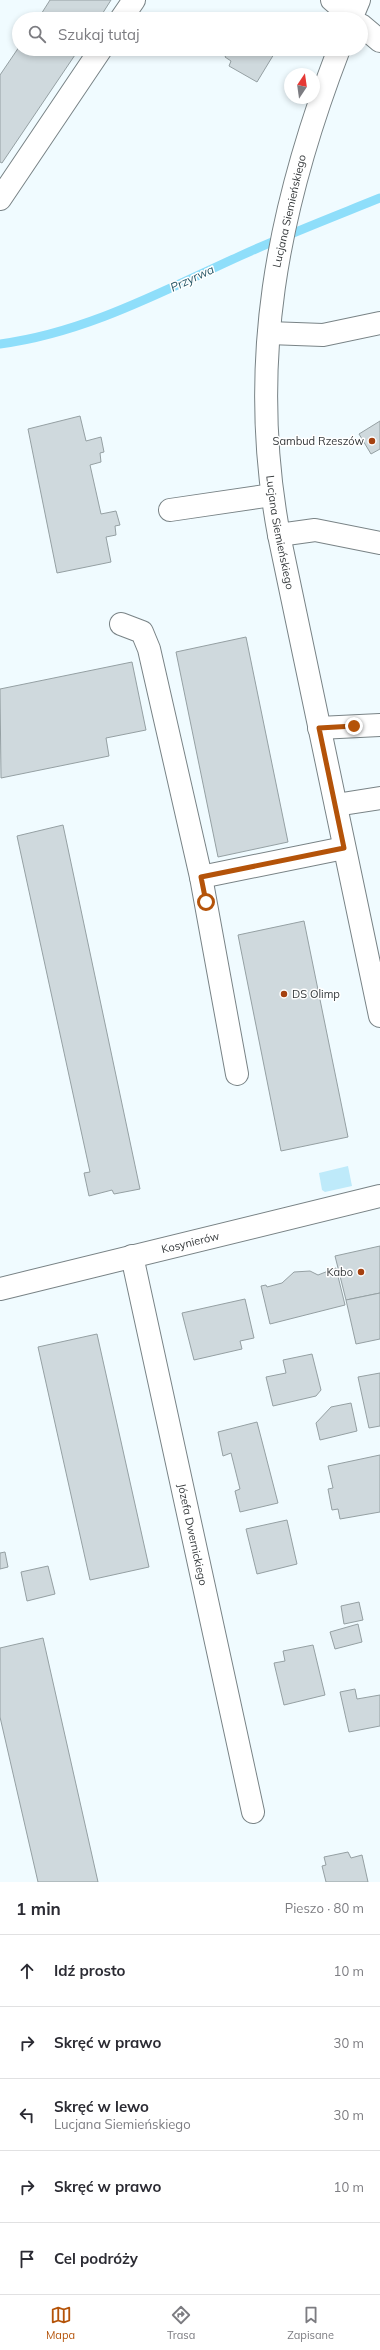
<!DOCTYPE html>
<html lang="pl">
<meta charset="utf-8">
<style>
body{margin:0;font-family:Mulish,sans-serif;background:#f2f2f3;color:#2b2b33}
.compass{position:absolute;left:284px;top:68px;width:36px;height:36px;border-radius:50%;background:#fff;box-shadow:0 2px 6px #0003;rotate:13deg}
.stop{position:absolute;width:12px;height:12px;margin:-9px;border:3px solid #b45309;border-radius:50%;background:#fff}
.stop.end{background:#b45309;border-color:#fff;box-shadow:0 1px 4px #0008}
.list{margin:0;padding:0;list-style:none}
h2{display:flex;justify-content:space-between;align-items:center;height:52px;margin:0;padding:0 16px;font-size:17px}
h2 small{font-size:13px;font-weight:400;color:#7c7c81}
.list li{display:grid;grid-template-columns:26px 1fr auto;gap:12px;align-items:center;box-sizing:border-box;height:72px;padding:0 16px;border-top:1px solid #e1e1e2}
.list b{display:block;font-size:15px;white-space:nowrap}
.list p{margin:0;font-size:13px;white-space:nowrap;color:#7c7c81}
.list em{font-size:13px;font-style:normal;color:#7c7c81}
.icon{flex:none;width:22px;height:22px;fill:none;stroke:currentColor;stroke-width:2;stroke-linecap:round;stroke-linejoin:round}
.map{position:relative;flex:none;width:380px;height:1882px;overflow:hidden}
.search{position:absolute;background:#fff;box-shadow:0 2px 6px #0003;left:12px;right:12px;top:12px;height:44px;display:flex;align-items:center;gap:10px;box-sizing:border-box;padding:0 14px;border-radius:22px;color:#7c7c81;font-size:15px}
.sheet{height:412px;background:#fff}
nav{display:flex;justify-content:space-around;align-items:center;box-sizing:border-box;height:56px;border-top:1px solid #e1e1e2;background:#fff;font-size:11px;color:#7c7c81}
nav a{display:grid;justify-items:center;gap:2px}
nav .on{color:#b45309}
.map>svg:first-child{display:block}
.green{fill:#beeafa}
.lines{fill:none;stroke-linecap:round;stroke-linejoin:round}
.stream{stroke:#8edefa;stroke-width:9}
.building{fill:#cfd9dd;stroke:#95a0a3}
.minor-casing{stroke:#798386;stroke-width:24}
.major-casing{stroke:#798386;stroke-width:24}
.minor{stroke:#fff;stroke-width:22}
.major{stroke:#fff;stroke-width:22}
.route{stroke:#b45309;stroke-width:5}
.poi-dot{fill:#a54110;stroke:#fff;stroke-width:1.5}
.labels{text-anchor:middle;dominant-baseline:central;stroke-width:3;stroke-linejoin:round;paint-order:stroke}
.street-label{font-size:11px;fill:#35393b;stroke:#fff}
.poi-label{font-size:11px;fill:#35393b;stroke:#fff;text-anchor:end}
.water-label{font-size:12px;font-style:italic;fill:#2b5968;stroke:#fff}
</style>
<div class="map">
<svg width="380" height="1882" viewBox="0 0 380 1882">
<rect width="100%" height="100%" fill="#f0fbff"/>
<path class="green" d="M 348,1166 L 352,1186 L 325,1192 L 322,1190 L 319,1173 Z"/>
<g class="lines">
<path class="stream" d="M 0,344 C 85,333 163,291 240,256 C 286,235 333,217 380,198"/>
</g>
<g class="building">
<path d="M 50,0 L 111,0 L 99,19 L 38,19 Z"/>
<path d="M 19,47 L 19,49 L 79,49 L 2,163 L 0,162 L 0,75 Z"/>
<path d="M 229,49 L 277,49 L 257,82 L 229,66 L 231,61 L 225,57 Z"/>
<path d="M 80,416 L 86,441 L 101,437 L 104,452 L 100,453 L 101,462 L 90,465 L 101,514 L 116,511 L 120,525 L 115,526 L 116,535 L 106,537 L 111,562 L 57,573 L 28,429 Z"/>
<path d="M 380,421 L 380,449 L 371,454 L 359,434 Z"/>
<path d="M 246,637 L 288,842 L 218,857 L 176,652 Z"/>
<path d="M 132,662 L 146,730 L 106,738 L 109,756 L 1,778 L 0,689 Z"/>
<path d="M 63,825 L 140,1189 L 114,1194 L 112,1190 L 89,1196 L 84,1173 L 90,1172 L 17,836 Z"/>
<path d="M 304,921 L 348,1137 L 281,1151 L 238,935 Z"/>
<path d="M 380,1246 L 380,1293 L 346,1300 L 335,1256 Z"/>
<path d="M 336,1268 L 345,1305 L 270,1324 L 261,1286 L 266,1285 L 267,1287 L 282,1283 L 294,1272 L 310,1271 L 318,1275 Z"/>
<path d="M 380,1293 L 380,1339 L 356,1344 L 346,1300 Z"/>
<path d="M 245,1299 L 254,1338 L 240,1341 L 242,1349 L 194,1360 L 182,1313 Z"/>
<path d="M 97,1334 L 149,1567 L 90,1580 L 38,1347 Z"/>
<path d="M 312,1354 L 321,1390 L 316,1396 L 273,1406 L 266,1377 L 286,1373 L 283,1360 Z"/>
<path d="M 380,1373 L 380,1426 L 369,1428 L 358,1377 Z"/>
<path d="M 351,1403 L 357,1431 L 320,1440 L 316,1423 L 331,1407 Z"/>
<path d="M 257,1422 L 278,1503 L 240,1512 L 235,1491 L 240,1489 L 231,1453 L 223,1456 L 218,1432 Z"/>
<path d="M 380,1455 L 380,1512 L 340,1519 L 338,1509 L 332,1510 L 328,1489 L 333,1488 L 328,1466 Z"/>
<path d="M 287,1520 L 297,1564 L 257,1574 L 246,1529 Z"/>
<path d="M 5,1552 L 8,1567 L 0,1569 L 0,1553 Z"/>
<path d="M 48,1566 L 55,1594 L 27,1601 L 21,1572 Z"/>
<path d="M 359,1602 L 363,1620 L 344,1624 L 341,1606 Z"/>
<path d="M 358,1624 L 362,1642 L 335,1649 L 330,1632 Z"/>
<path d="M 43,1638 L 98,1882 L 38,1882 L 0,1717 L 0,1648 Z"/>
<path d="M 313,1645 L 325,1695 L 284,1705 L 274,1663 L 285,1661 L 283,1651 Z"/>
<path d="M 355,1689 L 357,1699 L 380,1695 L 380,1726 L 349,1732 L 340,1692 Z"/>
<path d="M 348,1852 L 351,1858 L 362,1855 L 368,1882 L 326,1882 L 322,1866 L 326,1865 L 324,1857 Z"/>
</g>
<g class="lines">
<defs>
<g id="minor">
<path d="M 121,19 L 134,0"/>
<path d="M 351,19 L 359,0"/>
<path id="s1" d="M 339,49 C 277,210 247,364 279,535 L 380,1016"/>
<path d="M 0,199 L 101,49"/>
<path d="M 269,333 L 323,335 L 380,323"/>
<path d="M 170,510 L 272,495"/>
<path d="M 279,535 L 315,530 L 380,543"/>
<path d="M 121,624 L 142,632 L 149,649 L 201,877 L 237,1074"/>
<path d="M 319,728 L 380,725"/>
<path d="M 336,805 L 380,798"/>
<path d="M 201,877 L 344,848"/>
<path id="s2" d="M 132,1256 L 253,1812"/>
<path id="s3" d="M 0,1289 L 380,1196"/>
</g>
<g id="major">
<path d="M 332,0 L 354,19"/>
<path d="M 361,25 L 380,41"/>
</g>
</defs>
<use href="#minor" class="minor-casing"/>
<use href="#major" class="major-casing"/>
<use href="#minor" class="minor"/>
<use href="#major" class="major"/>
</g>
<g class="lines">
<path class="route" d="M 206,902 L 201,877 L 344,848 L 319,728 L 354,726"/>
</g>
<g class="poi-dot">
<circle cx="372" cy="441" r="4"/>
<circle cx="284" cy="994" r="4"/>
<circle cx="361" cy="1272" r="4"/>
</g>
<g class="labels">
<g class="street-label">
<text transform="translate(289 211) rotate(-77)">Lucjana Siemieńskiego</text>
<text stroke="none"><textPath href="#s1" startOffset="494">Lucjana Siemieńskiego</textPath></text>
<text stroke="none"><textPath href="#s3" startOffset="196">Kosynierów</textPath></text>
<text stroke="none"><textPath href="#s2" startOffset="285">Józefa Dwernickiego</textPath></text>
</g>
<g class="poi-label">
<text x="364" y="441">Sambud Rzeszów</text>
<text x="292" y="994" text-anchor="start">DS Olimp</text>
<text x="353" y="1272">Kabo</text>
</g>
<g class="water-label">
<text transform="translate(192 278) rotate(-25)">Przyrwa</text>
</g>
</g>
</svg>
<svg class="compass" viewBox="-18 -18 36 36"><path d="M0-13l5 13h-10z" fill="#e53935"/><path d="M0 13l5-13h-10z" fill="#7c7c81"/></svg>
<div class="stop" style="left:206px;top:902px"></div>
<div class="stop end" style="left:354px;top:726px"></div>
<div class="search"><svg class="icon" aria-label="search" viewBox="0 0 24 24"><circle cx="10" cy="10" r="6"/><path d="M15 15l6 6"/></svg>Szukaj tutaj</div>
</div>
<section class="sheet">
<h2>1 min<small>Pieszo · 80 m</small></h2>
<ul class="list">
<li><svg class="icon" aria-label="ahead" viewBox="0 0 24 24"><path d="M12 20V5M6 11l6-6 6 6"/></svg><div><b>Idź prosto</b></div><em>10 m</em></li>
<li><svg class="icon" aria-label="right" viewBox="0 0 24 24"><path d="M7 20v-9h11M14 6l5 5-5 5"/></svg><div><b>Skręć w prawo</b></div><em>30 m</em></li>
<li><svg class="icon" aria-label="left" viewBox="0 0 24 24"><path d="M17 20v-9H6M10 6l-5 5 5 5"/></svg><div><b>Skręć w lewo</b><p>Lucjana Siemieńskiego</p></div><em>30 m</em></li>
<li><svg class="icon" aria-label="right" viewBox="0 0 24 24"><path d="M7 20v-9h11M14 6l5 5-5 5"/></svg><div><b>Skręć w prawo</b></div><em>10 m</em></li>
<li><svg class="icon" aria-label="arrive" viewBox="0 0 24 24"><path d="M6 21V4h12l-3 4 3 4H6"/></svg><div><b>Cel podróży</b></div></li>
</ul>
</section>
<nav>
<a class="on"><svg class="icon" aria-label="map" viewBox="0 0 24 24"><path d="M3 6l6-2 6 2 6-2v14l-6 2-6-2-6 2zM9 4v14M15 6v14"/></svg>Mapa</a>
<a><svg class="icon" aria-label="directions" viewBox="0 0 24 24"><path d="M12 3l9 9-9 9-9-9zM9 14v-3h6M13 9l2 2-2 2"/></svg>Trasa</a>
<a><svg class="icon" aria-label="saved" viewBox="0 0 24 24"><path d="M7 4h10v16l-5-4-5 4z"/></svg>Zapisane</a>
</nav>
